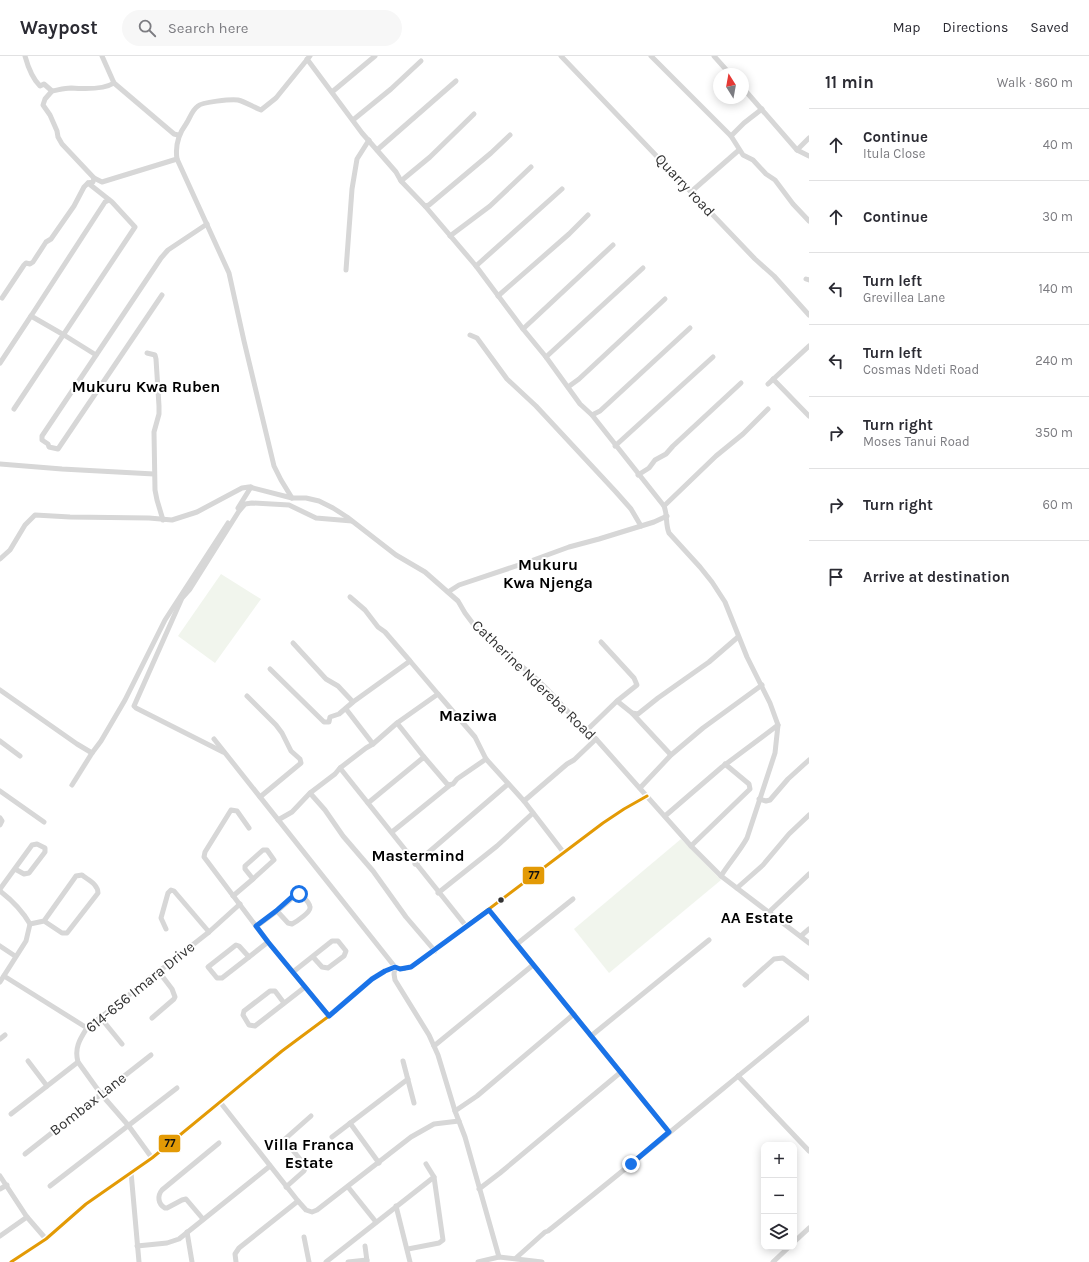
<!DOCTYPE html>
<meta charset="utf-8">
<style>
body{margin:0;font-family:Karla,sans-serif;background:#f7f7f7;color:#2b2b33}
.controls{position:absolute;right:12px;bottom:12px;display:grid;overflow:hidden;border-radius:8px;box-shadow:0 2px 10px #0003}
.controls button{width:36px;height:36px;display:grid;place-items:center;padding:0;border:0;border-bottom:1px solid #e1e1e2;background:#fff;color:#2b2b33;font:20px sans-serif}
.compass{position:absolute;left:713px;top:12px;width:36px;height:36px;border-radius:50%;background:#fff;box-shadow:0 2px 10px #0003;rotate:349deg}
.stop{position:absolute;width:12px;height:12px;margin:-9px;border:3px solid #1a73e8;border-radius:50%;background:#fff}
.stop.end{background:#1a73e8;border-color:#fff;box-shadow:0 1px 4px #0008}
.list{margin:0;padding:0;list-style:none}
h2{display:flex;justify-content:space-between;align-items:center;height:52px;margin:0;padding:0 16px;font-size:17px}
h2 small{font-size:13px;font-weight:400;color:#7c7c81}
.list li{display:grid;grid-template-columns:26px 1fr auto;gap:12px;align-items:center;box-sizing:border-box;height:72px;padding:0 16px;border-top:1px solid #e1e1e2}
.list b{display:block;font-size:15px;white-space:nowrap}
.list p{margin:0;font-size:13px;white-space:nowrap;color:#7c7c81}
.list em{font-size:13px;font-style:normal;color:#7c7c81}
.icon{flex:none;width:22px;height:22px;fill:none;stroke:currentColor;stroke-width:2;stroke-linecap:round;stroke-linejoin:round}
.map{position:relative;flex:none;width:809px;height:1206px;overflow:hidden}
header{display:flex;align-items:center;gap:24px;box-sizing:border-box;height:56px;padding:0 20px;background:#fff;border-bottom:1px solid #e1e1e2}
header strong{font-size:19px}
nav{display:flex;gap:22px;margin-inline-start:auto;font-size:14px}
.search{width:280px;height:36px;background:#f7f7f7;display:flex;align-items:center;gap:10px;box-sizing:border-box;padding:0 14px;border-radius:22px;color:#7c7c81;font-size:15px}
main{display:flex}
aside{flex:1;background:#fff}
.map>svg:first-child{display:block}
.green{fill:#f1f5ed}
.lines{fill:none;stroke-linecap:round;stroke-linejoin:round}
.minor{stroke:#d7d7d7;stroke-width:5}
.bus-1-casing{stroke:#fff;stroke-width:6}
.bus-1{stroke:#e39a05;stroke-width:3}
.route{stroke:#1a73e8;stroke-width:5}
.bus-dot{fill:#333;stroke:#fff;stroke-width:1.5}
.labels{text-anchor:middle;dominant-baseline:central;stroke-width:4;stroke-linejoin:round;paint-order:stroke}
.street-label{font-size:15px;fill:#333;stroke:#fff}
.neighbourhood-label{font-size:16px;font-weight:bold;fill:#000;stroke:#fff}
.line-badge{stroke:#fff;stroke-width:1.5}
.pale-badge-label{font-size:11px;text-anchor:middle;font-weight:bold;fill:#111}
</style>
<header>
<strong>Waypost</strong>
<div class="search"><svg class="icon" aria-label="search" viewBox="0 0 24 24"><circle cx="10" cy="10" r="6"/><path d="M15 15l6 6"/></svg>Search here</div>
<nav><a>Map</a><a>Directions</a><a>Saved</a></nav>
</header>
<main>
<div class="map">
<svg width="809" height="1206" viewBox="0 0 809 1206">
<rect width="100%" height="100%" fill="#fff"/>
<g class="green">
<path d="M 221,518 L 261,543 L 215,607 L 178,580 Z"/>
<path d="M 681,783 L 721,824 L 609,917 L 574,873 Z"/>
</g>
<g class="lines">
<g class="minor">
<path d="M 25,0 C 28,11 32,22 40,30 L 44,28 L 52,35"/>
<path d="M 102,0 L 114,27 L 174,78 L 178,79"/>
<path d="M 561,0 L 755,203 L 774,220 L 809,259"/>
<path d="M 651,0 L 731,80 L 743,99 L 753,104 L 766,118 L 775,124 L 793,148 L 809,165"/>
<path d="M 714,0 L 730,18"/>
<path d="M 307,3 L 362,77 L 396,116 L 401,125 L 425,150 L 476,210 L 523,273 L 546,301 L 580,348 L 592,359 L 664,450 C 668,460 665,467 669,477 L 700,511 L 712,526 L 725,546 L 747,601 L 770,647 L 778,669 L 775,697 L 747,782 C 740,795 729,807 721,820"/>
<path d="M 114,27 C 103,34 84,33 71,32 C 65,32 58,34 52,35 L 45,43 L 43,49 L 50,59 L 57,75 L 58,81 L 62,88 L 94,122 L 102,126 L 177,103"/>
<path d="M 743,32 L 797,94 L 809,100"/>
<path d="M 332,36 L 375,0"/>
<path d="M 353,64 L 391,33 L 421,5"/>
<path d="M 731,80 L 744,67 L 762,53"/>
<path d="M 377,94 L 456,25"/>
<path d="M 797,94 L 809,82"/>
<path d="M 401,125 L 430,101 L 474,58"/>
<path d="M 692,135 L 739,94"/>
<path d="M 425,150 L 429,149 L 491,97 L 510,79"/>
<path d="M 450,180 L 490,150 L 531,111"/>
<path d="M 476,210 L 562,133"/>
<path d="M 346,214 L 352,133 L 357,103 L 369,84"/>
<path d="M 806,223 L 809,224"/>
<path d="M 162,239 L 58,393 L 49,391 L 48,388 L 42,384 L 42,380 L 161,202 L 168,194 L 207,168"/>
<path d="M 498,240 L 569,178 L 588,159"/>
<path d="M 2,242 L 24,209 L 26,207 L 30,208 L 33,206 L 46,186 L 51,183 L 74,150 L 84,131 L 88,127 L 93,126 L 94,122"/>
<path d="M 523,273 L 613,189"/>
<path d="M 470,279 L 477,282 L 507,323 L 536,350 L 616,436 L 631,453 L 641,470"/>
<path d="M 147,297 L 155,299 L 156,303 L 159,350 L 159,358 L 154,376 L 155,434 L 157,444 L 163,464"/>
<path d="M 96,299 L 64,279 L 31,260 L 105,146 L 109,144"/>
<path d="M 546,301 L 643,212"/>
<path d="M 0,307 L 31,260"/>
<path d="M 773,323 L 809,360"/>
<path d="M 768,328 L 809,290"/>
<path d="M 568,331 L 579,323 L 665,243"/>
<path d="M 14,353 L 135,171 L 112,146 L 88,127"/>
<path d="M 592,359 L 600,355 L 690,272"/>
<path d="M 615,390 L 713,301"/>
<path d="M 0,408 L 62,413 L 154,418"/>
<path d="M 638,419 L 649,412 L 655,404 L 666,398 L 673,390 L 741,327"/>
<path d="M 292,442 L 281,424 L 274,410 L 244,285 L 229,217 L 177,103 C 175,90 178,79 186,68 C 190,62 192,54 198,50 C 202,46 231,43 238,44 C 246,46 253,51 261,54 L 276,42 L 310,0"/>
<path d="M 664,450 L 716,400 L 743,378 L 768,353"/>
<path d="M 238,452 L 251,431"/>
<path d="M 0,503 L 10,494 L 25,469 L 35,459 L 70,461 L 149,462 L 172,464 L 197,456 L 242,432 L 249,431 L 292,442 L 306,442 L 319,445 L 333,452 L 347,461 L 396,499 L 425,516 L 458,545 L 465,557 L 474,569 L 508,600 L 529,616 L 545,631 L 586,675 L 596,683 L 691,790 L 721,820 L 809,887"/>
<path d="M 448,536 L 459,529 L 528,506 L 569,491 L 599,483 L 654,466 L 667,460"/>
<path d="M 350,541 L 365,554 L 378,571 L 385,576 L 410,605"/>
<path d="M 601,586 L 634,622 L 637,629 L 617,645"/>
<path d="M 293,587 L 326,623 L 338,630 L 353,646"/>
<path d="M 270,613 L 324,666 L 329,666 L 330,661 L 339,658 L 353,646 L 410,605 L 438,638"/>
<path d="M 0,634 L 77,688 L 92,697 L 101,685 L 125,644 L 165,564 L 228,467"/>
<path d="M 247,640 L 276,669 L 282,677 L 291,695 L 300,703 L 301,707 L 260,741"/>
<path d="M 346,653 L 373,688"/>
<path d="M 632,657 L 671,699"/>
<path d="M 397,667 L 424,701"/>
<path d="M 586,675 L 617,645 L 632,657 L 638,658 L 658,642 L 709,606 L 738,581"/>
<path d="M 214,683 L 395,911 L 394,918 L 395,924 L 429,979 L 438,999 L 455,1055 L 465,1081 L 499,1201"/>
<path d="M 0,685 L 20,700"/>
<path d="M 223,696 L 136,652 L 134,650 L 182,542 L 190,533 L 239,455 L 245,448 L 252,447 L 289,449 L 316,462 L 352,465"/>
<path d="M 340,712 L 466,870"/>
<path d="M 72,729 L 92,697"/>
<path d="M 640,732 L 671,699 L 703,672 L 762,629"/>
<path d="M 0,735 L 44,766"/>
<path d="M 310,737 L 325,754 L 343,780 L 373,815 L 406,861 L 435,895"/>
<path d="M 759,743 L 766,745 L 770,744 L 788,723 L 809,704"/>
<path d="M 524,745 L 567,708 L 574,704 L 596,683"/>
<path d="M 368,747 L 424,701 L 448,729 L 453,728 L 457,723 L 486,703"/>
<path d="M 665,760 L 722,711 L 778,669"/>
<path d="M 0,762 L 2,765 L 0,769"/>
<path d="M 278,764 L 292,756 L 310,737 L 335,718 L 340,712 L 366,692 L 373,688 L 397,667 L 438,638 L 475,681 L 486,703 L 524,745 L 564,797"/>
<path d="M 249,772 L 237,755 L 231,754 L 205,796 L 204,801 L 268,886 L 329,960"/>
<path d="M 392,776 L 450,729"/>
<path d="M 691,790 L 750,733 L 749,728 L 725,708"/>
<path d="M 263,794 L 267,794 L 274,804 L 253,823 L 245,813 L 245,810 Z"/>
<path d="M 415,808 L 508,728"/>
<path d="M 737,832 L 763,809 L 789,778 L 809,759"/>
<path d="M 0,833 L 32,789 L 37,788 L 45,792 L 45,796 L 29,817 L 24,818 L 15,813"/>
<path d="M 0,835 C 13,845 22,854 30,868 L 26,885 L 0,926"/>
<path d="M 438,837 L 497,790 L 533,757"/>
<path d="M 233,840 L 253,823"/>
<path d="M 489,854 L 669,1076"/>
<path d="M 769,856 L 809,818"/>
<path d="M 30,868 L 44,865 L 76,820 L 82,819 C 88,824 98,828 98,837 L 67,877 L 62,877 L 44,865"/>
<path d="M 257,870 L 277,855 L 297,838 L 300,838 C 303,841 310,846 310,851 C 311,856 296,866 292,868 L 288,867 L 277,855"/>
<path d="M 166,873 L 161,862 L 168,837 L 171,834 L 174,835 L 209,876"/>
<path d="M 801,880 L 809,873"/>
<path d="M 517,888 L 573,843"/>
<path d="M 236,889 L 239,890 L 249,901 L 222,922 L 217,922 L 208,911 Z"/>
<path d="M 0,890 L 15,900"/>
<path d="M 249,901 L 268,886"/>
<path d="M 293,916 L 332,885 L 338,885 L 346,895 L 344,900 L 328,912 L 322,911 L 313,901"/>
<path d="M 4,920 L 87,972"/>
<path d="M 745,929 L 774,903 L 783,902 L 809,922"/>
<path d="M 284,947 L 275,935 L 270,935 L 244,955 L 243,959 L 249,969 L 255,970 L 305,931"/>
<path d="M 100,961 L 122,988"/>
<path d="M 152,962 L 174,943 L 175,941 L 172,933 L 159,916"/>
<path d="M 591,980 L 709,884"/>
<path d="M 0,983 L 5,979"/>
<path d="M 434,990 L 533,909"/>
<path d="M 28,1005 L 47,1030"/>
<path d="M 403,1005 L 414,1047"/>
<path d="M 738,1020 L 809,1095"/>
<path d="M 220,1046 L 298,1145 L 306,1154 L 312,1156 L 317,1154 L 411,1081 L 434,1068 L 459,1065"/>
<path d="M 455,1055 L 477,1040 L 574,958"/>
<path d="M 11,1058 L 78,1006"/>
<path d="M 350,1067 L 379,1107"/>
<path d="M 332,1081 L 408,1023"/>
<path d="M 25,1098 L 151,999"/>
<path d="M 152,1102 L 128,1069 L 101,1038 L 78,1006 C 74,992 80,983 87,972 L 209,876 L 240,848"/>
<path d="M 131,1116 L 139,1206"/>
<path d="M 0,1120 L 27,1161 L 46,1183"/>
<path d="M 50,1130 L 177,1032"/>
<path d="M 286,1131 L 304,1115 L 305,1112 L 304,1108 L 286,1086 L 285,1083 L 311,1060"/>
<path d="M 348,1131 L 376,1166"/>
<path d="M 0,1133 L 7,1129"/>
<path d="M 479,1133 L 500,1117 L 621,1016"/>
<path d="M 396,1150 L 410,1206"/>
<path d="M 203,1163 L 186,1143 L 182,1144 L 167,1152 L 165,1152 C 158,1148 157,1140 162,1134 L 219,1087"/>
<path d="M 187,1176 L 192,1206"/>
<path d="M 0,1180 L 27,1161"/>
<path d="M 304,1181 L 309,1206"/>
<path d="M 794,1186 L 809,1172"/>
<path d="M 137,1190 L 167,1187 L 179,1183 L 270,1110"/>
<path d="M 365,1190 L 367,1205"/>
<path d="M 408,1193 L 439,1187 L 443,1184 L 434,1121 L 426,1108"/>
<path d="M 516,1202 L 545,1176 L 548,1175 C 636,1105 722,1033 809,962"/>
<path d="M 11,1206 L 46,1183 L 86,1148 L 152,1102 L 282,995 L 329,960 L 372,923 L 385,915 L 395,911 L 405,913 L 416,908 L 603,767 L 624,753 L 647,740"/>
<path d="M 236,1206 L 235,1198 L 239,1192 L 298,1145"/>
<path d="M 326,1206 L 434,1121"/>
<path d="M 348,1206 L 367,1204"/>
<path d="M 478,1206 L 499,1201 L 542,1206"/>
<path d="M 773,1206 L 789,1191"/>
</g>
<defs>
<path id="bus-1" d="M 11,1206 L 46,1183 L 86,1148 L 152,1102 L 282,995 L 329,960 L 372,923 L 385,915 L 395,911 L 405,913 L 416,908 L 603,767 L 624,753 L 647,740"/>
</defs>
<use href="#bus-1" class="bus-1-casing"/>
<use href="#bus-1" class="bus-1"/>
</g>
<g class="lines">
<path class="route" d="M 299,838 L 294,839 L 276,855 L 256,870 L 268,886 L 329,960 L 372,923 L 385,915 L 395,911 L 400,913 L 411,911 L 489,854 L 669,1076 L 631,1108"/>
</g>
<circle class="bus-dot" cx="501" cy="844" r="3.5"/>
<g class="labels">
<g class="street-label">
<text transform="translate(685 129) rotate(47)">Quarry road</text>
<text transform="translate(534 624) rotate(44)">Catherine Ndereba Road</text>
<text transform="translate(140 931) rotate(-39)">614-656 Imara Drive</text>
<text transform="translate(88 1048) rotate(-38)">Bombax Lane</text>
</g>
<g class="neighbourhood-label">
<text x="146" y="330">Mukuru Kwa Ruben</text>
<text x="548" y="508">Mukuru<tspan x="548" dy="18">Kwa Njenga</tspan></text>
<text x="468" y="659">Maziwa</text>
<text x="418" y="799">Mastermind</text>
<text x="757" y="861">AA Estate</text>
<text x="309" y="1088">Villa Franca<tspan x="309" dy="18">Estate</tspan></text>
</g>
</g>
<g class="line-badge">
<rect x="522" y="810" width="23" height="19" rx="4" fill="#e39a05"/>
<rect x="158" y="1078" width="23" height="19" rx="4" fill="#e39a05"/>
</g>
<g class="pale-badge-label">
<text x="534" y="823">77</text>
<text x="170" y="1091">77</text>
</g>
</svg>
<div class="controls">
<button>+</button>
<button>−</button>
<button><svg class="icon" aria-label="layers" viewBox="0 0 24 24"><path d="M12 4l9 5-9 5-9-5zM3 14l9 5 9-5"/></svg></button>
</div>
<svg class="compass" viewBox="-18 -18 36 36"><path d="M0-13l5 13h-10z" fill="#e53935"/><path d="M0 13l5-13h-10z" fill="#7c7c81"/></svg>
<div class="stop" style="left:299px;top:838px"></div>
<div class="stop end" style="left:631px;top:1108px"></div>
</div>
<aside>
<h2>11 min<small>Walk · 860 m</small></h2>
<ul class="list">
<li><svg class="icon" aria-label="ahead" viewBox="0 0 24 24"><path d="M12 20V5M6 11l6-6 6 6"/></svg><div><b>Continue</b><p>Itula Close</p></div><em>40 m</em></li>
<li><svg class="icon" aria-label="ahead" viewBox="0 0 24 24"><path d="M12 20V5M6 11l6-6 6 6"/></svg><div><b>Continue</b></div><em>30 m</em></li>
<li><svg class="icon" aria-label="left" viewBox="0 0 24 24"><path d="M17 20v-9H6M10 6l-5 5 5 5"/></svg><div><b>Turn left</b><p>Grevillea Lane</p></div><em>140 m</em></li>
<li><svg class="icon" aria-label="left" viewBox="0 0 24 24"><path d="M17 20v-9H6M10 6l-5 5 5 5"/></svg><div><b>Turn left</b><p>Cosmas Ndeti Road</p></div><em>240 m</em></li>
<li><svg class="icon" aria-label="right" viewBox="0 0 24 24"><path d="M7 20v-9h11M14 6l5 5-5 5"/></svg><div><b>Turn right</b><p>Moses Tanui Road</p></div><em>350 m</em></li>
<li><svg class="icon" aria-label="right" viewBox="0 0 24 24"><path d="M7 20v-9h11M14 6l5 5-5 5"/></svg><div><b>Turn right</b></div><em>60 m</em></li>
<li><svg class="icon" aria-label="arrive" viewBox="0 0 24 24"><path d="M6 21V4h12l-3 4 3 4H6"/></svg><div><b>Arrive at destination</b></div></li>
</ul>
</aside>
</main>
